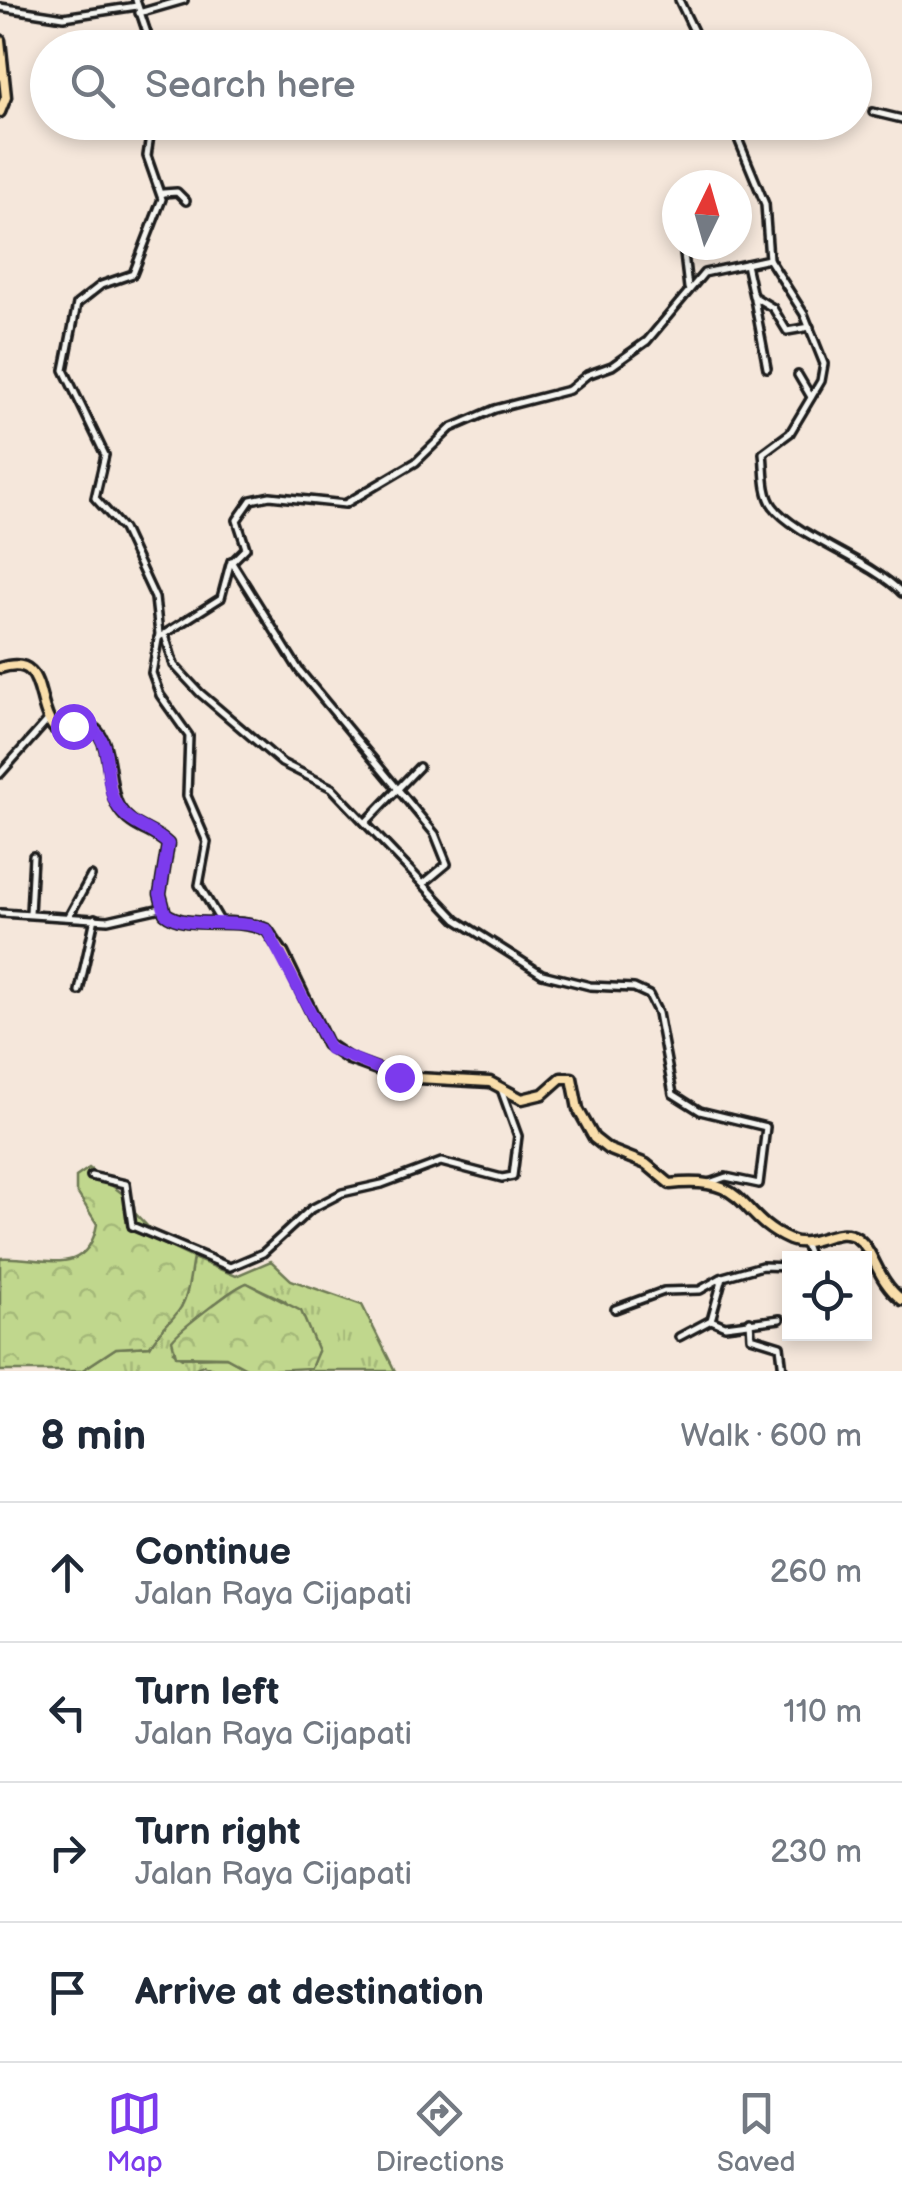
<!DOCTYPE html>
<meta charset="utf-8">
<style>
body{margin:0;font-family:"Balsamiq Sans",sans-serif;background:#f6f6f7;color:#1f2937}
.controls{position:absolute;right:30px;bottom:30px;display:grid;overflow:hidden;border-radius:0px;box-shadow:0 5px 15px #0003}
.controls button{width:90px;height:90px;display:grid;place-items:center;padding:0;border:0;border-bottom:2px solid #e0e1e3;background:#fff;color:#1f2937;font:50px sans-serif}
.compass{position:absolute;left:662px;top:170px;width:90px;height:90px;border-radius:50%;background:#fff;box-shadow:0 5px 15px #0003;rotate:5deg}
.stop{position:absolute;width:30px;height:30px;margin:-22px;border:8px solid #7c3aed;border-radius:50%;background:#fff}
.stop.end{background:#7c3aed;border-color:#fff;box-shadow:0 2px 10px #0008}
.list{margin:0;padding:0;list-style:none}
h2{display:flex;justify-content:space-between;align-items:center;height:130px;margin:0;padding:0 40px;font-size:42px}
h2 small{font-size:32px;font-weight:400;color:#747a83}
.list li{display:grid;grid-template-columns:65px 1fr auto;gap:30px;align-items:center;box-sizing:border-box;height:140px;padding:0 40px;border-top:2px solid #e0e1e3}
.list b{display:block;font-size:38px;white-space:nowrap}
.list p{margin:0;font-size:32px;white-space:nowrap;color:#747a83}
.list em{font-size:32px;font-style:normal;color:#747a83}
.icon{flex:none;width:55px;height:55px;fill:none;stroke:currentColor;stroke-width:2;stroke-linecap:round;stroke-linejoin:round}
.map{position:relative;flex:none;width:902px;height:1371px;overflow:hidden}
.search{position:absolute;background:#fff;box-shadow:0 5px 15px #0003;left:30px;right:30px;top:30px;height:110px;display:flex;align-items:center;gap:25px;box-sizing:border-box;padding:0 35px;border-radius:55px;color:#747a83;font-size:38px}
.sheet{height:690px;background:#fff}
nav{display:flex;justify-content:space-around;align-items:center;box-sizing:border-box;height:140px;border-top:2px solid #e0e1e3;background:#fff;font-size:28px;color:#747a83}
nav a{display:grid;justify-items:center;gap:5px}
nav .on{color:#7c3aed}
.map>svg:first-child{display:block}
.grass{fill:url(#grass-tufts);stroke:#6e7a54;stroke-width:2.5}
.forest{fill:url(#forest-crowns);stroke:#6e7a54;stroke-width:2.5}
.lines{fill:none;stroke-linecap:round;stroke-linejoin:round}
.street-casing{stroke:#1c1c1c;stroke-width:12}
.primary-casing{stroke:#1c1c1c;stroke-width:15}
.street{stroke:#f6f6f2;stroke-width:5}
.primary{stroke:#f9deab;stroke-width:8}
.route{stroke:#7c3aed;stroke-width:12}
</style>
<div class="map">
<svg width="902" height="1371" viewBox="0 0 902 1371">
<defs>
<pattern id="grass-tufts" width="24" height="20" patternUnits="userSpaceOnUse" patternTransform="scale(2.5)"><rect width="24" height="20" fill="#c0d78d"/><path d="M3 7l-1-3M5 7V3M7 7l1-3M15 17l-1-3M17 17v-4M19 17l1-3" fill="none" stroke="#a4b879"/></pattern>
<pattern id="forest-crowns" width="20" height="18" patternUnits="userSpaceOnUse" patternTransform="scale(2.5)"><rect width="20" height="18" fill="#c0d78d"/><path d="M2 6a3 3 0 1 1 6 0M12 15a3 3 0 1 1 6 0" fill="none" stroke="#a4b879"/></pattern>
</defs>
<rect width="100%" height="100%" fill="#f5e7db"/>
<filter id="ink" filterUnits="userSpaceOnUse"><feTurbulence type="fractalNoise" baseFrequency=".01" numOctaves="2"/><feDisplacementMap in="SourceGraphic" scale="20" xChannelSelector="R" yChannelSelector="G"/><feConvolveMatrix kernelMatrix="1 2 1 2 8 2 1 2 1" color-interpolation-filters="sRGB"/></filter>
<g filter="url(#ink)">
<path class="grass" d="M 193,1258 L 236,1276 L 271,1261 L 291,1280 L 362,1305 L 395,1371 L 306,1371 L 318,1351 L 285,1301 L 247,1283 C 217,1296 193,1327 173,1351 L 182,1358 L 226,1357 L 252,1371 L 217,1371 L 203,1365 L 189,1371 L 81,1371 L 116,1348 L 150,1346 L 164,1321 L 181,1307 Z"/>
<g class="forest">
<path d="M 89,1168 L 123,1194 L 132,1210 L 152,1231 L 153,1239 L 193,1258 C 190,1273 189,1294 181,1307 C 173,1321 161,1327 150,1346 L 116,1348 L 81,1371 L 0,1371 L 0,1258 C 39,1255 87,1281 97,1224 L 76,1191 L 76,1177 Z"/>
<path d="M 247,1283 L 301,1311 L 318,1351 L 311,1368 L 252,1371 L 226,1357 L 176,1356 L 172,1340 C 179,1330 236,1286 247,1283 Z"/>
</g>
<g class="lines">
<defs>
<g id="street">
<path d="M 136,0 L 152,48"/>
<path d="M 679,0 L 702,48"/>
<path d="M 0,7 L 64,17 L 137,6"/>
<path d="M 139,13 L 184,0"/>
<path d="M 873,112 L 902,119"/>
<path d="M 152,122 L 147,156 L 162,199 L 133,274 L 101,285 L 77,304 L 64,370 L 105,455 L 95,498 L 123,529 L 155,598 L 159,634 L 152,673 L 160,695 L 189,736 L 187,796 L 207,842 L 199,885 L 219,919"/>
<path d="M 163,193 L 177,192 L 186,201"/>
<path d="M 683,245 L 688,288"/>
<path d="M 769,259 L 804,314 L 824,364 L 821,381 L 790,433 L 763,453 C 765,468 763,493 773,506 C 795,536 870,560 902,593"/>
<path d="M 746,264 L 753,296 L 773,308 L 787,331 L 810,327"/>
<path d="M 754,299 L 767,368"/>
<path d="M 798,375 L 811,397"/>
<path d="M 231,561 L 299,670 L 435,834 L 447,864 L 423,884"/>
<path d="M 165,635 L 174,665 L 200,693 L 282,763 L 332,788 L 457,920 L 542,974 L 590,986 L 634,988 L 649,995 L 658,1013 L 673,1094 L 700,1111 L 766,1127 L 759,1184 L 726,1177 L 709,1183"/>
<path d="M 158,638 L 221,598 L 230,564 L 246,548 L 237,520 L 251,500 L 270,496 L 345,504 L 416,462 L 451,428 L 495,409 L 569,390 L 587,375 L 612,366 L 647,341 L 704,273 L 769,259 L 765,204 L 731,122"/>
<path d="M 0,774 L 48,720"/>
<path d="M 366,822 L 419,767"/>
<path d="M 1,913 L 108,920 L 161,908"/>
<path d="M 30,913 L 33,856"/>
<path d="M 69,916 L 91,876"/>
<path d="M 79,991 L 95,918"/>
<path d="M 91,1176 L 126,1184 L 132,1226 L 230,1267 L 263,1253 L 311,1209 L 342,1193 L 382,1184 L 441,1162 L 502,1178 L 513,1176 L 518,1136 L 501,1089"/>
<path d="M 805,1244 L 810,1258"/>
<path d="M 615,1309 L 664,1291 L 700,1290 L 721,1278"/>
<path d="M 711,1320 L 725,1326 L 780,1319"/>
<path d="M 750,1321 L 751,1337 L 780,1346 L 783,1371"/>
<path d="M 679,1337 L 711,1320 L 723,1277 L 762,1266 L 790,1267"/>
</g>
<g id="primary">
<path d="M 0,40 L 6,97 L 0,112"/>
<path d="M 0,668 C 48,653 34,703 54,728 C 65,730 74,723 85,725 C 115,730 105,787 119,808 C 132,829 153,829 168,844 L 160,894 L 165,913 C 186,931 235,915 267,930 L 283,953 L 327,1044 L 349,1059 L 399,1077 L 490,1082 L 522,1099 L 543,1094 L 561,1078 L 572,1078 L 578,1109 L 594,1138 L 608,1149 L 646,1164 L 670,1184 C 751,1175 735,1216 790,1240 C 813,1250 837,1224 857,1238 C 875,1251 876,1280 902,1300"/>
</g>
</defs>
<use href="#street" class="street-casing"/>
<use href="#primary" class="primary-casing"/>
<use href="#street" class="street"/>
<use href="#primary" class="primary"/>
</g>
</g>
<g class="lines" filter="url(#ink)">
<path class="route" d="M 73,726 L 89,726 C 115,743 102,775 114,800 C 127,827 150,826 168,844 L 160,894 L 165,913 C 186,931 235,916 267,930 L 330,1049 L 399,1077"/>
</g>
</svg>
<div class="controls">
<button><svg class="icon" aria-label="locate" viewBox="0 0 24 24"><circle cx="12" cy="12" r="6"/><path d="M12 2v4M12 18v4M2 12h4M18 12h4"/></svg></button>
</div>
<svg class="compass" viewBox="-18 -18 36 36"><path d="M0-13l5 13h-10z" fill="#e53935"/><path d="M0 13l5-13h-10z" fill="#747a83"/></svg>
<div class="stop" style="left:73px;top:726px"></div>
<div class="stop end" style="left:399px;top:1077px"></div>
<div class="search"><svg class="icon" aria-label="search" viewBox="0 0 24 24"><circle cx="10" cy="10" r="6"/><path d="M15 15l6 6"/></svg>Search here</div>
</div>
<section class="sheet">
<h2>8 min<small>Walk · 600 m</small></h2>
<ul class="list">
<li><svg class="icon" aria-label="ahead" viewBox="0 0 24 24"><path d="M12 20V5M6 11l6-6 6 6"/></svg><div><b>Continue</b><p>Jalan Raya Cijapati</p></div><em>260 m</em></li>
<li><svg class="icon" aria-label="left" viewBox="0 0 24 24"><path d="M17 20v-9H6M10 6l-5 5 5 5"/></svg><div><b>Turn left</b><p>Jalan Raya Cijapati</p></div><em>110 m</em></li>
<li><svg class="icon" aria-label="right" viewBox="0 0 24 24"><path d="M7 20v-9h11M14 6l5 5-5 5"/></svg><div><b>Turn right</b><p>Jalan Raya Cijapati</p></div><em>230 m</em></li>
<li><svg class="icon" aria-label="arrive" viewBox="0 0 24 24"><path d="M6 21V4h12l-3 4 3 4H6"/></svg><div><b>Arrive at destination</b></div></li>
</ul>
</section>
<nav>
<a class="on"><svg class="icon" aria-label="map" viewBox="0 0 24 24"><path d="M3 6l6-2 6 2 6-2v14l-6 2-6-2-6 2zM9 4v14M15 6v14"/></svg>Map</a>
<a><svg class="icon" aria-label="directions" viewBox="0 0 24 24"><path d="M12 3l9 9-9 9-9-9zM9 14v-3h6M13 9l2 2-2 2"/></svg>Directions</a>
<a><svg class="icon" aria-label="saved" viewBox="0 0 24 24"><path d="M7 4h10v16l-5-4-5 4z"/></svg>Saved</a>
</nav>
